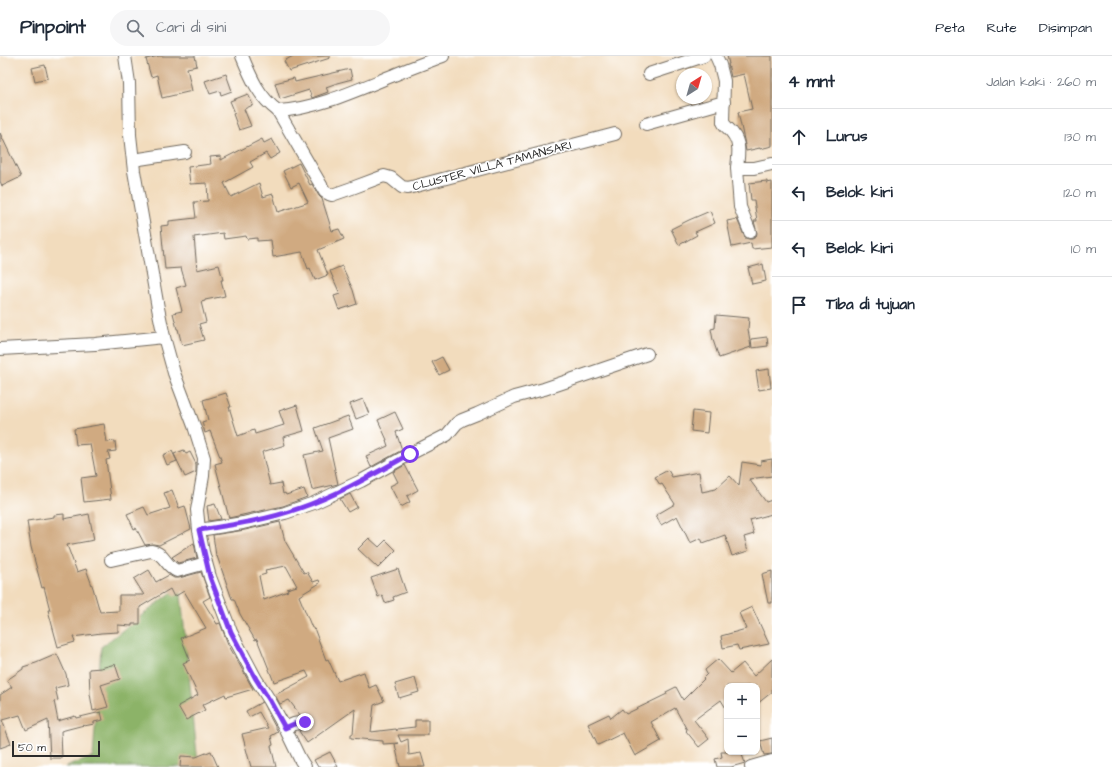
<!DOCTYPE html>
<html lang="id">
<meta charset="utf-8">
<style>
body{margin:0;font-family:"Architects Daughter",sans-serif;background:#f6f6f7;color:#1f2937}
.controls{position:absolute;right:12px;bottom:12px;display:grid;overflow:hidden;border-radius:8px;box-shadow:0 1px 3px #0004}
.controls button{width:36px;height:36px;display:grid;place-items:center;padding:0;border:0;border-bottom:1px solid #e0e1e3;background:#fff;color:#1f2937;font:20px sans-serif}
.compass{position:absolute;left:676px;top:12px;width:36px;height:36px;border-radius:50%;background:#fff;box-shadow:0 1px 3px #0004;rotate:37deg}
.scale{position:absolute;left:12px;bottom:10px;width:88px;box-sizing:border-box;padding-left:4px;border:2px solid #2b2b2b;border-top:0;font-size:11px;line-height:14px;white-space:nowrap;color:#2b2b2b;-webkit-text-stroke:3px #fff;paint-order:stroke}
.stop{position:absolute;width:12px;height:12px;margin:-9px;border:3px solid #7c3aed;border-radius:50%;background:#fff}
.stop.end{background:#7c3aed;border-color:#fff;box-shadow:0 1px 4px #0008}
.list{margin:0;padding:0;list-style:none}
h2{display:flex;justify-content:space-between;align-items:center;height:52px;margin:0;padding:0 16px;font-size:17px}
h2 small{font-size:13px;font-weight:400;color:#747a83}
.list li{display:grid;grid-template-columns:26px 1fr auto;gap:12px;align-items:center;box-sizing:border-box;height:56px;padding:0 16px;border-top:1px solid #e0e1e3}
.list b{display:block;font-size:15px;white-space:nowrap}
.list em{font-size:13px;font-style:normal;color:#747a83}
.icon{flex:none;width:22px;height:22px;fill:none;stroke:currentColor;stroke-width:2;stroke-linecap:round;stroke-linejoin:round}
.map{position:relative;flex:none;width:772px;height:711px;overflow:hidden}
header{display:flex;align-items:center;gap:24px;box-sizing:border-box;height:56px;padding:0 20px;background:#fff;border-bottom:1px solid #e0e1e3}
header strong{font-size:19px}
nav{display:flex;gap:22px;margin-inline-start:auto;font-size:14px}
.search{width:280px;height:36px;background:#f6f6f7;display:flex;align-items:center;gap:10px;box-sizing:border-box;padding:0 14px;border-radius:22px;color:#747a83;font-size:15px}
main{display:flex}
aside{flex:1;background:#fff}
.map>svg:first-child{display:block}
.forest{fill:#8cb368;stroke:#5c6f4a}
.building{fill:#d0aa81;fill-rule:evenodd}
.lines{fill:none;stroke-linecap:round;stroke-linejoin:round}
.minor-casing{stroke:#71695e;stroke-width:14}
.minor{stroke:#fff;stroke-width:12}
.route{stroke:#7c3aed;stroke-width:5}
.labels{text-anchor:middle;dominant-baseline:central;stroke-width:3;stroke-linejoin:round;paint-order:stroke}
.street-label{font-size:12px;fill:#2b2b2b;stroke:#fff}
</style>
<header>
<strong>Pinpoint</strong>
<div class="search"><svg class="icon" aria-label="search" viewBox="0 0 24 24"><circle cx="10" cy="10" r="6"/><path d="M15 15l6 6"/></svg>Cari di sini</div>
<nav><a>Peta</a><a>Rute</a><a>Disimpan</a></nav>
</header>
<main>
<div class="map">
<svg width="772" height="711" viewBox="0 0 772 711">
<rect width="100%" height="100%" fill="#fff"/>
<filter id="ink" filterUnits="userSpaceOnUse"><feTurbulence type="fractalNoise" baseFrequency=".025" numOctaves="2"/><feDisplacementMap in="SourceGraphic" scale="8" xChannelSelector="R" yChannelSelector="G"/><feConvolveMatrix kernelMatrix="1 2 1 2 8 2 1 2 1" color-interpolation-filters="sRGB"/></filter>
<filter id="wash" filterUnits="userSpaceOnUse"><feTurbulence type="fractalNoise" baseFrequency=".012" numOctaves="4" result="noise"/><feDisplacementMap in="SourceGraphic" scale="16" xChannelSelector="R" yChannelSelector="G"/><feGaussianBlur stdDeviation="0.9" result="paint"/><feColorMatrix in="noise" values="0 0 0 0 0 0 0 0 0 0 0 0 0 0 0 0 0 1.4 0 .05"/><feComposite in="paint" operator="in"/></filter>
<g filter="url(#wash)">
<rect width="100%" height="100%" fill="#f2dcbd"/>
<path class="forest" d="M 180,530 L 198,708 L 196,711 L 65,711 L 93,701 L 101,591 Z"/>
<g id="blocks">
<g class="building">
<path d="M 159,0 L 195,0 L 197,10 L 187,12 L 192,35 L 162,42 L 157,19 L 151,21 L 146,3 Z"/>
<path d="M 293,0 L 330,0 L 330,2 L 289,15 L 284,5 Z"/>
<path d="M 727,0 L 772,0 L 772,90 L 760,93 L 760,92 L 746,95 L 744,84 L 738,56 L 752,53 L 744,18 L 731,21 L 728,8 L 729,8 Z"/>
<path d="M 45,9 L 48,22 L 35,25 L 32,12 Z"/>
<path d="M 350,13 L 352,23 L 337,27 L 326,31 L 328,36 L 312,42 L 309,34 L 280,43 L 275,27 L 294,22 L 295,26 Z"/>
<path d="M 226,18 L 232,35 L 221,39 L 220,35 L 210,38 L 205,25 Z"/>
<path d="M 248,38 L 253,49 L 244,53 L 251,70 L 239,74 L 233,58 L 235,57 L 230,45 Z"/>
<path d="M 0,77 L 21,121 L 2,130 L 0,125 Z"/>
<path d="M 262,83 L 264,87 L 272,83 L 280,97 L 270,103 L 266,97 L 250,106 L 253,111 L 224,127 L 231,141 L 259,127 L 263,141 L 273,138 L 278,156 L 306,147 L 308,146 L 299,127 L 291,131 L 283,115 L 299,107 L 310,129 L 312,128 L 319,140 L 322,143 L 332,175 L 339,173 L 344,183 L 318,194 L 328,219 L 315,224 L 310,212 L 308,213 L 302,196 L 273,201 L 271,184 L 257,185 L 257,182 L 247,183 L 246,180 L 224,183 L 223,177 L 194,181 L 197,214 L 219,209 L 223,224 L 221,224 L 225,240 L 205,244 L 205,245 L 201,246 L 206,266 L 199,268 L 204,284 L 182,289 L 178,273 L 177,273 L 173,257 L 182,255 L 176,232 L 186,229 L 181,212 L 165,213 L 161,170 L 169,169 L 169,165 L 196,162 L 194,146 L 208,145 L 207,127 L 190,128 L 188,111 L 211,108 L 210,101 L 221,100 L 221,104 Z"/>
<path d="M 767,125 L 767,127 L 772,126 L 772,191 L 752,193 L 751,187 L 732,191 L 727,165 L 737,163 L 745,182 L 749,183 L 752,183 L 756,181 L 757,177 L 754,165 L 757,165 L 754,144 L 751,144 L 749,127 Z"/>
<path d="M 710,155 L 715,167 L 695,176 L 697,179 L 679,189 L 671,173 L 689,164 Z"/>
<path d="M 763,208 L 766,225 L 752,228 L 748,212 Z"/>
<path d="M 342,210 L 353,234 L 357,248 L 339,254 L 334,240 L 340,238 L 330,215 Z"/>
<path d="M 716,259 L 749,262 L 748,273 L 751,291 L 719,302 L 713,284 L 711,273 L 715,272 Z"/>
<path d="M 767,281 L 768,290 L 752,292 L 751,283 Z"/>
<path d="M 442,301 L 449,314 L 439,319 L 432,306 Z"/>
<path d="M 769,313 L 771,332 L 759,334 L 756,315 Z"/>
<path d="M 226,337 L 231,351 L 229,351 L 238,380 L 254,374 L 255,378 L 284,369 L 279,355 L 297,349 L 304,375 L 283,381 L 285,389 L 262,396 L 270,429 L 281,427 L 283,438 L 285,437 L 286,439 L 304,433 L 307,441 L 283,450 L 229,462 L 215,408 L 222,406 L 210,375 L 205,377 L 202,366 L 208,364 L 203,344 Z"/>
<path d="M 363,343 L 369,358 L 356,363 L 350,348 Z"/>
<path d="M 693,355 L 709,357 L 707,377 L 691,375 Z"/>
<path d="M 395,356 L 403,373 L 396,376 L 402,394 L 371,411 L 366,400 L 388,390 L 386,384 L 387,384 L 378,364 Z"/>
<path d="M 348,360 L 353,373 L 328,382 L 338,428 L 312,434 L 304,399 L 323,395 L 315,372 Z"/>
<path d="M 104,368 L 107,386 L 115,385 L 116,395 L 108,396 L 110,403 L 106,404 L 111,443 L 84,446 L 81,422 L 96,420 L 90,388 L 76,389 L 74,373 Z"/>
<path d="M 184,394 L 186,398 L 190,396 L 196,408 L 196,416 L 185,421 L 174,398 Z"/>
<path d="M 172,395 L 177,405 L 167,409 L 163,399 Z"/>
<path d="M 772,403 L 772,420 L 749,423 L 766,446 L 772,444 L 772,458 L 750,464 L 754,478 L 744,481 L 748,495 L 732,500 L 725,479 L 703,487 L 701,482 L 690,487 L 677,460 L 661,469 L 656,459 L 675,448 L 662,428 L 660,429 L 655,421 L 668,414 L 672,421 L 699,416 L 702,436 L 716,433 L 730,420 L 739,430 L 742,406 L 761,409 L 761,405 Z"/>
<path d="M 405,409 L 418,434 L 407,440 L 410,446 L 401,451 L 390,430 L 398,426 L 393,416 Z"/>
<path d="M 172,434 L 179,452 L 185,450 L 191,473 L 159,489 L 153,488 L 145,489 L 136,472 L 134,473 L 127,458 L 144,451 L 148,459 L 170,452 L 164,437 Z"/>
<path d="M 350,438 L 357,451 L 348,456 L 340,443 Z"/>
<path d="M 215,448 L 221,463 L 209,465 L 207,450 Z"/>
<path d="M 64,458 L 64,463 L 89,458 L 94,484 L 67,489 L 77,516 L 86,513 L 93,532 L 100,556 L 119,555 L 119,539 L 144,539 L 134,523 L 149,514 L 156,526 L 169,519 L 174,522 L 179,522 L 201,516 L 210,541 L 203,545 L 217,568 L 220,567 L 228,588 L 253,633 L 226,641 L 225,638 L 202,649 L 205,654 L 186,664 L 178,650 L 198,639 L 183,607 L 190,604 L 181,582 L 206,572 L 184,535 L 174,541 L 170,533 L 140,551 L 140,568 L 132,568 L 132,570 L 118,569 L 118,576 L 101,577 L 73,581 L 75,586 L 58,591 L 48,554 L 50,554 L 44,531 L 42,532 L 31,491 L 27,465 L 54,461 L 54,459 Z"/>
<path d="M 280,466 L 285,485 L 304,517 L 307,516 L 313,526 L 319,524 L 320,527 L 299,540 L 312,572 L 314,572 L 326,604 L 328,603 L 338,625 L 364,616 L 369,632 L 376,629 L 384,645 L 374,649 L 371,676 L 396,673 L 397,675 L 397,673 L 415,671 L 415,664 L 428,664 L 428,679 L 398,679 L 401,686 L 408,683 L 409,699 L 421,697 L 425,711 L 400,711 L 395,688 L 398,687 L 383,688 L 383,685 L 351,682 L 351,678 L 353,678 L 355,653 L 307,687 L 299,675 L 310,671 L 312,669 L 312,665 L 311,661 L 307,659 L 300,659 L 289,644 L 280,648 L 275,639 L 309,621 L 306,615 L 274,626 L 257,583 L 255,584 L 240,558 L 234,543 L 232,543 L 217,500 L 216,500 L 213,479 L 245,474 ZM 286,510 L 297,530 L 287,533 L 288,535 L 264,544 L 259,520 L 266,518 L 265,514 Z"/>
<path d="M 369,482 L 379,491 L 386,484 L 396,494 L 378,512 L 358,493 Z"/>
<path d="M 194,487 L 197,502 L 178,507 L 172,501 Z"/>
<path d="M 398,513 L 406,536 L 393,541 L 394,544 L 385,547 L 382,539 L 378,541 L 371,522 Z"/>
<path d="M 772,515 L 772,547 L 768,547 L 762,518 Z"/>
<path d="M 752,551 L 769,588 L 739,594 L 737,589 L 723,592 L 721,580 L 746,573 L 739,557 Z"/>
<path d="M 57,598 L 66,618 L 68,629 L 55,632 L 58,644 L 54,645 L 58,665 L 75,660 L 76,662 L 101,656 L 103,664 L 94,666 L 94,668 L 84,670 L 84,669 L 61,675 L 62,702 L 50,702 L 48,664 L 26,674 L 20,659 L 2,664 L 11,688 L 0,692 L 0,639 L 12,631 L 7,624 L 23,613 L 23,611 L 36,607 Z"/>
<path d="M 718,603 L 731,617 L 743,607 L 754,620 L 772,603 L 772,636 L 757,648 L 757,630 L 727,630 L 727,654 L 721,644 L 694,664 L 709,683 L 699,691 L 686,675 L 687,674 L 675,652 L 651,666 L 661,685 L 635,700 L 623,677 L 598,689 L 588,668 L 609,658 L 611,662 L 622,653 L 626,658 L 667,638 L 666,636 L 676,631 L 683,644 L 704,623 L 703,622 L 707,618 L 705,614 Z"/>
<path d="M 115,608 L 120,623 L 101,629 L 108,651 L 93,655 L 90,638 L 89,613 L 101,612 Z"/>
<path d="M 415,622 L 419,636 L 399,642 L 395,628 Z"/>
<path d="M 262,646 L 278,676 L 271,680 L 273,689 L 271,690 L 276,711 L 251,711 L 242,678 L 268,672 L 259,656 L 249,661 L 246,655 Z"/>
<path d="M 772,682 L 772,698 L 764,699 L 760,685 Z"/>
<path d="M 211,695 L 218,711 L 180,711 L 181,700 L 196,701 Z"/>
<path d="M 330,696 L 338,711 L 318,711 L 314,704 Z"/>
<path d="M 721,696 L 741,696 L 745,707 L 731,711 L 717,711 L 715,703 L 722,701 Z"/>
</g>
</g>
</g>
<g filter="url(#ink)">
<use href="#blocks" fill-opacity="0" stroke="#71695e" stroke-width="1"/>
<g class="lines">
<defs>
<g id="minor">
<path d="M 125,0 L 129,27 L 130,79 L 134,115 L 158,252 L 164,281 L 174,317 L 194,370 L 204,402 L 203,420 L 197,454 L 199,474 L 203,496 L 210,521 L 231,576 L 256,623 L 270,645 L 285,672 L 300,703 L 305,711"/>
<path d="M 242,0 C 251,22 259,41 278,55 L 325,136 L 329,138 L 332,139 L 352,132 L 384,120 L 391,122 L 402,131 L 408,132 L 615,78"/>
<path d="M 716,0 L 720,9 L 724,25 L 723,66 C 725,71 730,73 733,78 C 741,88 738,101 737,112 L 754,112 L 772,108"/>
<path d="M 649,18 L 704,0"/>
<path d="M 278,55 C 317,53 359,33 394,19 C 410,12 427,6 443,0"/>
<path d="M 646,68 L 724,46"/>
<path d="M 133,104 L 185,96"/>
<path d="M 737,112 L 740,151 L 750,176"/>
<path d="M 0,293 L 95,288 L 164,281"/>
<path d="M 199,474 L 243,467 L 285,457 L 314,447 L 361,425 L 410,398 L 447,379 L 457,367 L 462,364 L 477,358 L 514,341 L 544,333 L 647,298"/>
<path d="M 111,504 L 151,495 C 165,497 165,510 177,515 L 206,507"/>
<path d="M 285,672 L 294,668 L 305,666"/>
<path d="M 751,711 L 772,705"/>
</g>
</defs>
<use href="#minor" class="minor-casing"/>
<use href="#minor" class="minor"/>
</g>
</g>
<g class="lines" filter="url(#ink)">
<path class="route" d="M 305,666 L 294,668 L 285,672 L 270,645 L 256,623 L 231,576 L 210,521 L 199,474 C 233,469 267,464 300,452 C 338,439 374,418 410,398"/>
</g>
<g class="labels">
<g class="street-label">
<text transform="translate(492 110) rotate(-15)">CLUSTER VILLA TAMANSARI</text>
</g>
</g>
</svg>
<div class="controls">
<button>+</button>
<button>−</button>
</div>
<svg class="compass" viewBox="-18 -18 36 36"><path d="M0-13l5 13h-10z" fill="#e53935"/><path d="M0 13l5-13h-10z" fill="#747a83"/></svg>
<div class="scale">50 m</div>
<div class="stop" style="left:410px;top:398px"></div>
<div class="stop end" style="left:305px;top:666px"></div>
</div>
<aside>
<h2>4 mnt<small>Jalan kaki · 260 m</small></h2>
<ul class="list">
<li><svg class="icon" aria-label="ahead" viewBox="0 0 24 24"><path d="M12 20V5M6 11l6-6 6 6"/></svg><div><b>Lurus</b></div><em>130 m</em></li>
<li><svg class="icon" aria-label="left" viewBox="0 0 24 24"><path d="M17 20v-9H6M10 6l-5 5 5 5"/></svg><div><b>Belok kiri</b></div><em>120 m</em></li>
<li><svg class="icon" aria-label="left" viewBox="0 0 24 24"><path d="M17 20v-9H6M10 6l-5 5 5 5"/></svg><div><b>Belok kiri</b></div><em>10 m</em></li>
<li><svg class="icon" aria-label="arrive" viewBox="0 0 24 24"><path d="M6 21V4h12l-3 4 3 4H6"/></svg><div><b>Tiba di tujuan</b></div></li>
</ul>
</aside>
</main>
